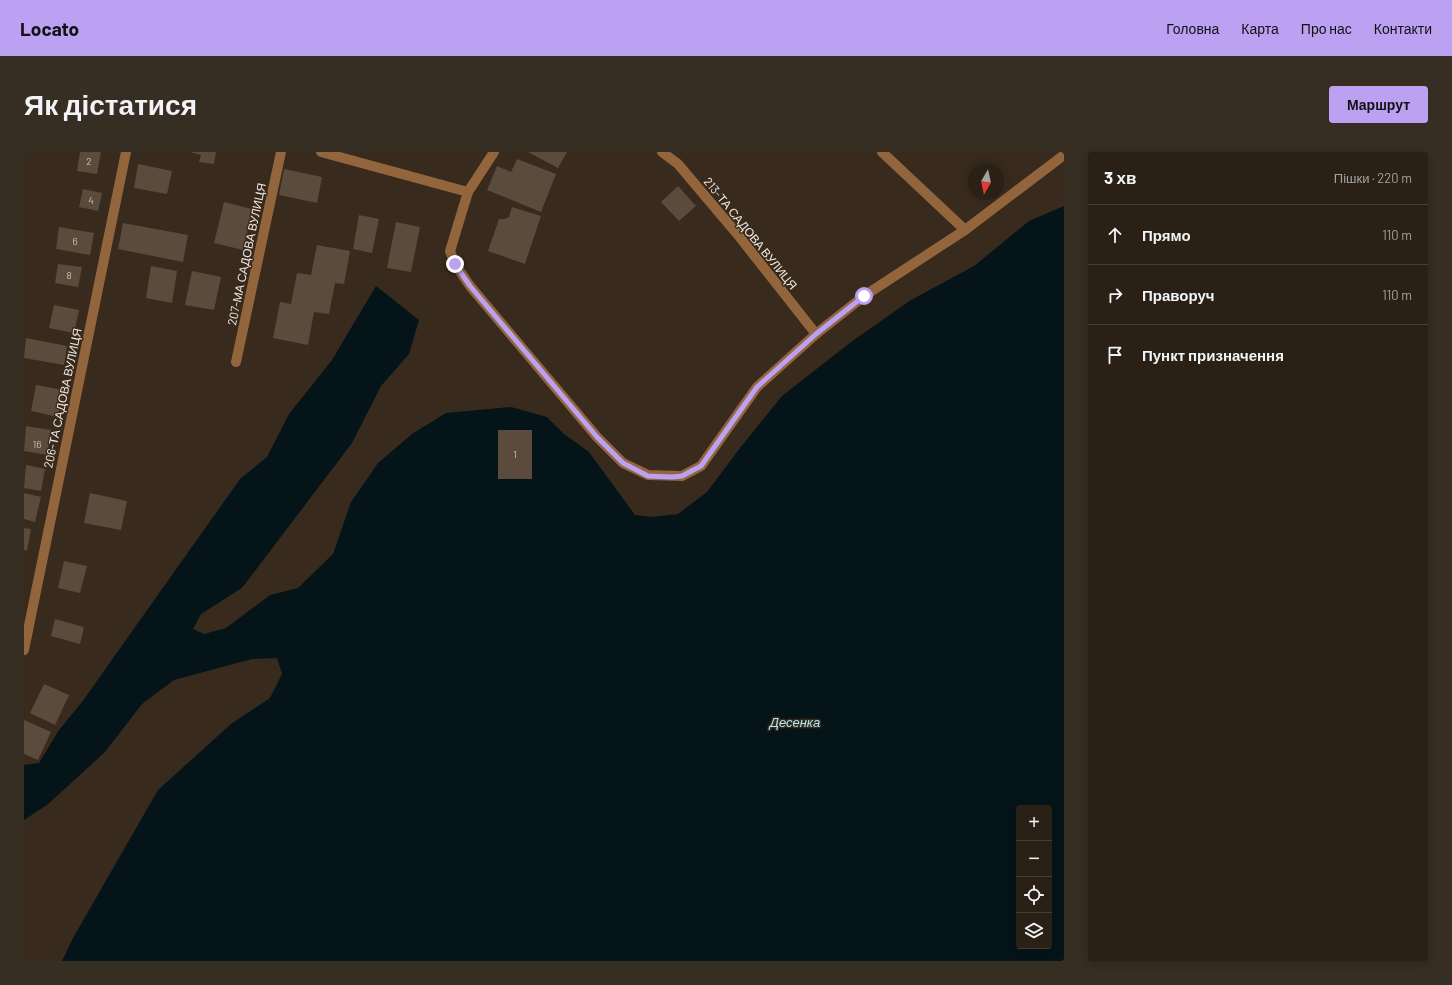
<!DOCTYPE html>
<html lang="uk">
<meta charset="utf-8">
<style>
body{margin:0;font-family:Barlow,sans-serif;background:#362d23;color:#f1f3f6}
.controls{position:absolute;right:12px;bottom:12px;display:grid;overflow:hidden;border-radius:4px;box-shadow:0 2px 10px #0003}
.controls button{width:36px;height:36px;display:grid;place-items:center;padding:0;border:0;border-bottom:1px solid #463e35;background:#2a2016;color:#f1f3f6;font:20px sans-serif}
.compass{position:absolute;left:944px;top:12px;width:36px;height:36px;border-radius:50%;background:#2a2016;box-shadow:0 2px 10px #0003;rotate:189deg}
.stop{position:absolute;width:12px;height:12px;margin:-9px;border:3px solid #bca0f2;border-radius:50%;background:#fff}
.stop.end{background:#bca0f2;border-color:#fff;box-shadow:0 1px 4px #0008}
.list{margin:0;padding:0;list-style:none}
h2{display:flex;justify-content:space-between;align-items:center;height:52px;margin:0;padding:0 16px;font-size:17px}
h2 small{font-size:13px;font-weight:400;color:#a5a3a1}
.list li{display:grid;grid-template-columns:26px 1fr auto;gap:12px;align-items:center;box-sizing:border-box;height:60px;padding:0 16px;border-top:1px solid #463e35}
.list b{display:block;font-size:15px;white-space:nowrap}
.list em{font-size:13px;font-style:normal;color:#a5a3a1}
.icon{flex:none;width:22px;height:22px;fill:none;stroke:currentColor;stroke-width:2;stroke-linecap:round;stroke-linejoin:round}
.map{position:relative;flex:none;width:1040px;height:809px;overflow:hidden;border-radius:4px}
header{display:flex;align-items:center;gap:24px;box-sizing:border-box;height:56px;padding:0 20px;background:#bca0f2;color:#111}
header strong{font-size:19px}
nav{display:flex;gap:22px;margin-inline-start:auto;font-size:14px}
.intro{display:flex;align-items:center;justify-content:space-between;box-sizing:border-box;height:96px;padding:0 24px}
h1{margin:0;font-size:28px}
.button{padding:10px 18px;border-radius:4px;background:#bca0f2;color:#111;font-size:14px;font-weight:700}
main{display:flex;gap:24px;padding:0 24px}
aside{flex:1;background:#2a2016;border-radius:4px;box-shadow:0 2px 10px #0003}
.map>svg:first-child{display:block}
.water{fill:#041418;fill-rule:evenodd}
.building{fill:#5b4b3d}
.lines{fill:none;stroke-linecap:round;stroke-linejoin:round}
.lane{stroke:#92653c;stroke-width:10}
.street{stroke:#92653c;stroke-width:10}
.route{stroke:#bca0f2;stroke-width:5}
.labels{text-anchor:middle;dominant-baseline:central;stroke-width:3;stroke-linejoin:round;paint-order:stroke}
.number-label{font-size:10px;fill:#ccc1b7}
.street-label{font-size:12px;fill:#f2e8e0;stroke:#382a1d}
.water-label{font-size:13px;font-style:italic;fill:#afe7f6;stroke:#382a1d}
</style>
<header>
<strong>Locato</strong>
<nav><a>Головна</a><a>Карта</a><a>Про нас</a><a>Контакти</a></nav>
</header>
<div class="intro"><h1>Як дістатися</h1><a class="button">Маршрут</a></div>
<main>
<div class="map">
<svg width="1040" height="809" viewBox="0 0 1040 809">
<rect width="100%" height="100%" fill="#382a1d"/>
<path class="water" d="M 1040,54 L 1040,809 L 38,809 L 49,786 L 134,638 L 207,572 L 246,546 L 258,522 L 253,506 L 228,507 L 150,528 L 118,552 L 81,600 L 23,653 L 0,668 L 0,613 L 15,611 L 35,578 L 58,550 L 216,327 L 243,305 L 265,262 L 308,208 L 352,134 L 395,168 L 385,202 L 357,234 L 328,291 L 218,436 L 177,462 L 169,477 L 180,482 L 202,476 L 246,443 L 274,436 L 309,402 L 327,350 L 354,311 L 388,282 L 422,261 L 487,255 L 523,265 L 540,282 L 565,300 L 611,363 L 628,365 L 654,362 L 683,340 L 716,296 L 758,244 L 827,190 L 887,148 L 950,114 L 1005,69 ZM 995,656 L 1025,656 L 1025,794 L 995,794 Z"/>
<g class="building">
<path d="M 56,0 L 77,0 L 73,22 L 53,19 Z"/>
<path d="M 166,0 L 192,0 L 190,12 L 175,10 L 177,3 Z"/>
<path d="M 504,0 L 543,0 L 534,16 Z"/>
<path d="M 493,7 L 532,22 L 517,60 L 463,38 L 473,14 L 487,20 Z"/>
<path d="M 114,12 L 148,19 L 143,42 L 110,36 Z"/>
<path d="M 260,17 L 298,25 L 293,51 L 255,43 Z"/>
<path d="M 654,34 L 672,54 L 655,69 L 637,50 Z"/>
<path d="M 59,37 L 78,41 L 74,59 L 55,55 Z"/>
<path d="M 200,50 L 228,57 L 219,98 L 190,91 Z"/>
<path d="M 488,55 L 517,64 L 501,112 L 464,99 L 475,67 L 481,67 L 485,65 Z"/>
<path d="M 335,63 L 355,67 L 348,101 L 329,97 Z"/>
<path d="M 372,70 L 396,75 L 387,120 L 363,116 Z"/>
<path d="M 99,71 L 164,83 L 159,110 L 94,97 Z"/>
<path d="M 35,75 L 70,81 L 66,103 L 32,97 Z"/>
<path d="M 293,93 L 326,99 L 320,132 L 311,131 L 305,162 L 290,160 L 284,193 L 249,186 L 256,150 L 267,152 L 273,121 L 287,123 Z"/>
<path d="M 34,112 L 58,115 L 54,135 L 31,131 Z"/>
<path d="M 127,114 L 153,119 L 148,151 L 122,146 Z"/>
<path d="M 168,119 L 197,125 L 190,158 L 161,153 Z"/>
<path d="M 30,153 L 55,158 L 50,181 L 25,176 Z"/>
<path d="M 2,186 L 43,194 L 40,213 L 0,206 Z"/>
<path d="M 12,233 L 39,238 L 34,265 L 7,259 Z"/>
<path d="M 2,274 L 27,278 L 23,303 L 0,299 Z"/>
<rect x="474" y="278" width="34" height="49"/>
<path d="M 2,313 L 21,317 L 17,339 L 0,336 Z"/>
<path d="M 0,341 L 17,345 L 11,370 L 0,367 Z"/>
<path d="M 66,341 L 103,349 L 97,378 L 60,371 Z"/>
<path d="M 0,376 L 7,377 L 3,399 L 0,398 Z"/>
<path d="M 40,409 L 63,414 L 56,441 L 34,436 Z"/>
<path d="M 31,467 L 60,475 L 56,492 L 27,484 Z"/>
<path d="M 20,532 L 45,543 L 31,573 L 6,561 Z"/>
<path d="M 0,568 L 27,580 L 14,608 L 0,602 Z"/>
</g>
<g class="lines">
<path class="lane" d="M 444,40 L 426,99 L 431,112 L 446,134 L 573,285 L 599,311 L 624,323 L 658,324 L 677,314 L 733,235 L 792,182 L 840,144 L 941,78 L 1040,3"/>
<g class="street">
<path d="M 297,0 L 444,40 L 470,0"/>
<path d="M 638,0 L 654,12 L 714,83 L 792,182"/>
<path d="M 858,0 L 941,78"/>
<path d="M 212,210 L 257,0"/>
<path d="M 0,498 L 102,0"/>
</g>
</g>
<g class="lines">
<path class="route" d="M 431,112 L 446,134 L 573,285 L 599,311 L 624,324 L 648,325 L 658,324 L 677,314 L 733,235 L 792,182 L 840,144"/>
</g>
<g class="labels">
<g class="number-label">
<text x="65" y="9">2</text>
<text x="67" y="48">4</text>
<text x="51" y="89">6</text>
<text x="45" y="123">8</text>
<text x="13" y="292">16</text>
<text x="491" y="302">1</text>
</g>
<g class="street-label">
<text transform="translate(727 81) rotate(51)">213-ТА САДОВА ВУЛИЦЯ</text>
<text transform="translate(222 102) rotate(-78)">207-МА САДОВА ВУЛИЦЯ</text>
<text transform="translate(38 246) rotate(-78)">206-ТА САДОВА ВУЛИЦЯ</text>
</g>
<g class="water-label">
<text x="771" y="570">Десенка</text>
</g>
</g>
</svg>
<div class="controls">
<button>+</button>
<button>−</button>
<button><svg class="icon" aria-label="locate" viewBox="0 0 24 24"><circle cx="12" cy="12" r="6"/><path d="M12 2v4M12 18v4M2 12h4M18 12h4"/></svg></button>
<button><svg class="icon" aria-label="layers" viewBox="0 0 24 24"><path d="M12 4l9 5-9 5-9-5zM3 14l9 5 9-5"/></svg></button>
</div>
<svg class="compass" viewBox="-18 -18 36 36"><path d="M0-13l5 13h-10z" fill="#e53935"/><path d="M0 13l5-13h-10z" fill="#a5a3a1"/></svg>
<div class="stop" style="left:840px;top:144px"></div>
<div class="stop end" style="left:431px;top:112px"></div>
</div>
<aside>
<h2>3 хв<small>Пішки · 220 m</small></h2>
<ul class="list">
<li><svg class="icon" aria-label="ahead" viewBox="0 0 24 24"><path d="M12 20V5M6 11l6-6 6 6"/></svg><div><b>Прямо</b></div><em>110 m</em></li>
<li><svg class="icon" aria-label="right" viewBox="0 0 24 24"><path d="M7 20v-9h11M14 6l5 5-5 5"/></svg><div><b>Праворуч</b></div><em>110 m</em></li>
<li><svg class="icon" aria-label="arrive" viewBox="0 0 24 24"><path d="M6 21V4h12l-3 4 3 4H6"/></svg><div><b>Пункт призначення</b></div></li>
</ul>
</aside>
</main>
